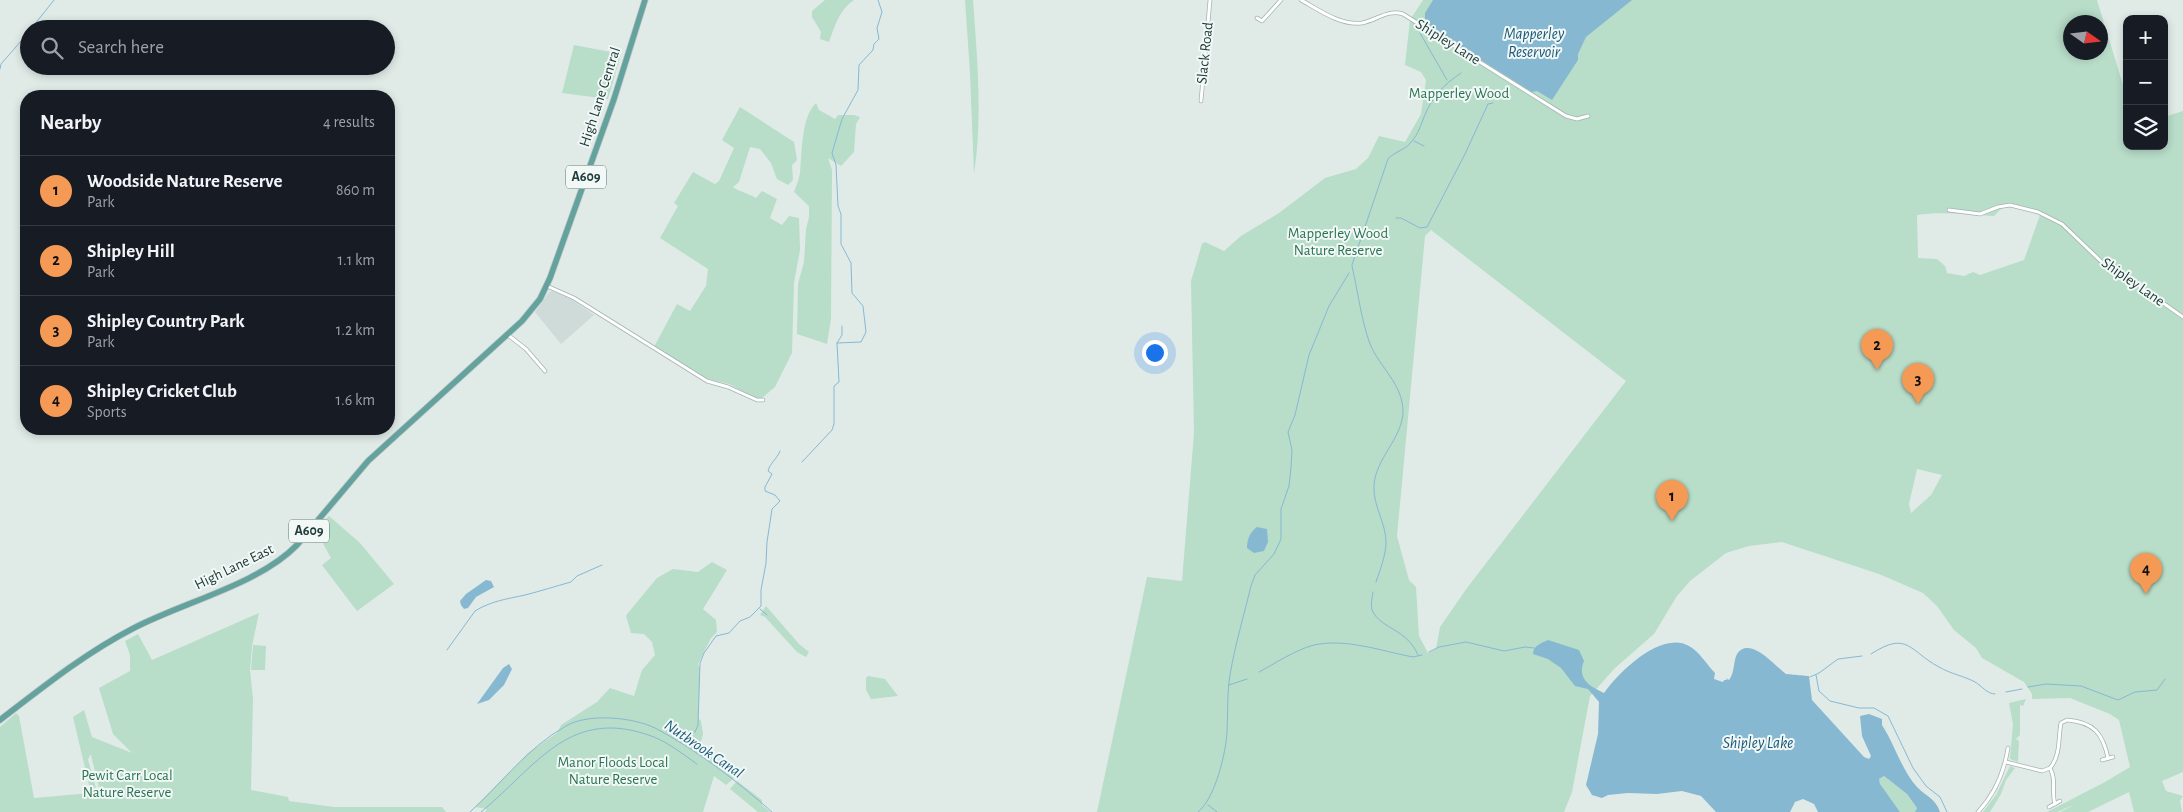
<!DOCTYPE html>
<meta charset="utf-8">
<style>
body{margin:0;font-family:"Alegreya Sans",sans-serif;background:#242831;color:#f1f3f6}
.controls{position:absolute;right:15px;top:15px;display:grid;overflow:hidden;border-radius:10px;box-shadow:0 2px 8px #0003}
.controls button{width:45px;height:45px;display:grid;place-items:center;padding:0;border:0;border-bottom:1px solid #363941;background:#171b24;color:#f1f3f6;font:25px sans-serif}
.compass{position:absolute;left:2063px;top:15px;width:45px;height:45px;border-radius:50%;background:#171b24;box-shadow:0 2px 8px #0003;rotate:104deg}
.you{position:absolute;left:1154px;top:352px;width:18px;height:18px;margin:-12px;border:4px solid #fff;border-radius:50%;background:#1a73e8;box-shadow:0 0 0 8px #1a73e833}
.badge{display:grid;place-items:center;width:32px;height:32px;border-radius:50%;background:#f59a55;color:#111;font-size:16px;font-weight:700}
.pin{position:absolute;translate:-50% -41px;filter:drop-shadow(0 1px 2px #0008)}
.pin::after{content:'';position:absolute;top:26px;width:18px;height:15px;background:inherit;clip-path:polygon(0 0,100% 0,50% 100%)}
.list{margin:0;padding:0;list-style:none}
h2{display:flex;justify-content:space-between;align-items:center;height:65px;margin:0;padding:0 20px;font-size:21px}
h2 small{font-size:16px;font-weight:400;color:#9ea1a6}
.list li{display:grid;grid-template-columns:32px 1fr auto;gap:15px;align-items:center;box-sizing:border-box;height:70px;padding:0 20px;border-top:1px solid #363941}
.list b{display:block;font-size:19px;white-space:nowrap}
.list p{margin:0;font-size:16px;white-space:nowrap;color:#9ea1a6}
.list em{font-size:16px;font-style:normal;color:#9ea1a6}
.icon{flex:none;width:28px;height:28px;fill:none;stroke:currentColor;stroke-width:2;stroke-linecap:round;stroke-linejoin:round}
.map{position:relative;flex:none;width:2183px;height:812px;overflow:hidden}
.search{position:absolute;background:#171b24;box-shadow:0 2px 8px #0003;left:20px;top:20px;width:375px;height:55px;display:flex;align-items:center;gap:12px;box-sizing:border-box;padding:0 18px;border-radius:28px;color:#9ea1a6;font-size:19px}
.panel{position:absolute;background:#171b24;box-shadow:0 2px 8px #0003;left:20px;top:90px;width:375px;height:345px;border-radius:20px}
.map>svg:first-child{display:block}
.built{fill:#cedbd8}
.green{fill:#b8ddc9;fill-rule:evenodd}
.water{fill:#87b8d2}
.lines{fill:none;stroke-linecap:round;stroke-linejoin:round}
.stream{stroke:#87b8d2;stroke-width:1}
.minor-casing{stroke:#a3b3b0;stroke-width:4.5}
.primary-casing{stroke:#c1c8c8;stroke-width:7}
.minor{stroke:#fff;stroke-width:3}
.primary{stroke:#64a29e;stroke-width:5.5}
.labels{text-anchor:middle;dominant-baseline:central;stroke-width:4;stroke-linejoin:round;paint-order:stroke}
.shield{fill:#f1f8f6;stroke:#5f7472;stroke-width:1}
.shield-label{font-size:14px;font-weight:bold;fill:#203c3a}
.street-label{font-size:15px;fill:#203c3a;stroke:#f1f8f6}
.park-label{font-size:15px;fill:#2a7454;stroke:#f1f8f6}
.water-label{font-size:16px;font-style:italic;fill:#195879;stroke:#f1f8f6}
</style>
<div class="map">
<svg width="2183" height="812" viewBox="0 0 2183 812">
<rect width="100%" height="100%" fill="#e0ebe8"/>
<path class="built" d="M 552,291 L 571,299 L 594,315 L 561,344 L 535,312 L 549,292 Z"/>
<g class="green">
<path d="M 825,0 L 854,0 C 839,10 835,26 829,42 L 820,39 L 821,32 L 812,17 L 812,11 Z"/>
<path d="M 965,0 L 973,0 C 977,57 983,118 974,174 L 970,73 Z"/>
<path d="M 1423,0 L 2097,0 L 2127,98 L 2127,146 L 2164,146 L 2164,117 L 2183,111 L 2183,772 L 2162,781 L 2166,791 L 2183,796 L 2180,801 L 2182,812 L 2134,812 L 2129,792 L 2088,812 L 2060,812 L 2076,804 L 2057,812 L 2047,812 L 2105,782 L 2130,767 L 2119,720 L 2110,714 L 2070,698 L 2032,699 L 2032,694 L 2024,682 L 1982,658 L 1976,648 L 1954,630 L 1937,606 L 1923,593 L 1879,574 L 1782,542 L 1749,546 L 1726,553 L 1690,581 L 1677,596 L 1654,634 L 1615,668 L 1590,696 L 1572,792 L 1564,812 L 1097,812 L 1147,577 L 1182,581 L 1194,433 L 1191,281 L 1202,244 L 1205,242 L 1224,251 L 1241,236 L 1279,213 L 1325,178 L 1356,169 L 1368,158 L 1379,136 L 1405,142 L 1421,114 L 1426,80 L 1421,72 L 1405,65 L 1410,20 ZM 2070,22 L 2100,22 L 2100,52 L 2070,52 ZM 2010,207 L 2019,208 L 2040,215 L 2024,260 L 1980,275 L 1973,272 L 1964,276 L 1947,273 L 1945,266 L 1937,259 L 1918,258 L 1917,215 C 1943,211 1968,215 1994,216 L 2002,208 ZM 1431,230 L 1626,381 L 1467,588 L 1440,627 L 1436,649 L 1428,653 L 1419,636 L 1416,587 L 1409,580 L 1397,536 L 1425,236 ZM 1917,469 L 1942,475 L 1931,495 L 1911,513 L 1909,504 Z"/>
<path d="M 574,45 L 621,54 L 608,99 L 562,93 Z"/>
<path d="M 816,103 L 819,110 L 835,119 L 838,115 L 854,115 L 860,117 L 856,124 L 854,152 L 841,166 L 828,158 L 832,170 L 831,319 L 827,344 L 797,334 L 798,284 L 804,262 L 806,229 L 809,217 L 809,206 L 794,192 C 796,186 799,180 800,173 C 802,154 801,117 816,103 Z"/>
<path d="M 740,107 L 794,142 L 797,160 L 792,165 L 793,180 L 788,185 L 777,179 L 771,163 L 760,149 L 750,147 L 739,182 L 733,187 C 740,192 748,193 756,198 L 762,191 L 777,199 L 770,218 L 782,225 L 789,216 L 799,218 L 800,250 L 794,283 L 792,353 L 775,387 L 762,398 L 757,399 L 729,384 L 708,379 L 654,347 L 677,304 L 690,311 L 706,286 L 708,269 L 660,238 L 678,206 L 674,203 L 693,172 L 715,184 L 719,181 L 734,148 L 722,140 Z"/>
<path d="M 329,516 L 360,543 L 394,584 L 357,611 L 322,565 L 331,558 L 315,529 Z"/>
<path d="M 712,562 L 727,570 L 703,609 L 716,620 L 717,632 L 711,638 L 698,664 L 700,669 L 698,718 L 701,721 L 703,734 L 700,746 L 734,778 L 726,785 L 714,776 L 703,812 L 485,812 L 487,809 L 475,807 L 528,753 L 557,733 L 561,725 L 597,702 L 610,688 L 634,696 L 642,670 L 655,655 L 652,642 L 644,634 L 631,633 L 626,616 L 628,613 L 657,578 L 673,569 L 698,572 Z"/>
<path d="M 766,606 L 799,644 L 809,652 L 806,657 L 797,652 L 765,617 L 760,615 Z"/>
<path d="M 259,613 L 252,646 L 250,670 L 253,699 L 251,790 L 288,797 L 289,801 L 334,807 L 442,807 L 446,812 L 0,812 L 0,727 L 16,713 L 19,716 L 34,798 L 91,793 L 73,717 L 84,710 L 92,737 L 132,753 L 113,734 L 99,688 L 130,671 L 130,655 L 125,641 L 138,634 L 152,660 ZM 90,755 L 91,755 L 100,792 L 97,792 L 88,760 Z"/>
<path d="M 253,645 L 266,646 L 265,670 L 251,670 Z"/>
<path d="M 868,676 L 885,679 L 898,696 L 871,699 L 866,690 L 866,678 Z"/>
<path d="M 2026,699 L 2023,706 L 2020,705 L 2020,735 L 2016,739 L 2019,741 L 2018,762 L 2010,759 L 2013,724 L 2009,703 Z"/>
<path d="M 2010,766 L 2015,768 L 2006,780 L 2001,794 L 1990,812 L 1983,812 L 1996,795 Z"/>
<path d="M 1884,776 L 1907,794 L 1917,808 L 1915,812 L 1900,812 C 1892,803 1880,790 1879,779 Z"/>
<path d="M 737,781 L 762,800 L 762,805 L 770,812 L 758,812 L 730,789 Z"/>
</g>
<g class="water">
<path d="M 1433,0 L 1632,0 L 1586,37 L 1578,54 L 1578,60 L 1552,100 L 1537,91 L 1532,92 L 1427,26 L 1429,22 L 1427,19 L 1425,19 L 1425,13 Z"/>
<path d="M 1257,527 L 1267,529 L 1268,542 L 1264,551 L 1254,553 L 1247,548 C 1247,539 1250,532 1257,527 Z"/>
<path d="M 486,580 L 491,581 L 494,587 L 476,597 L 468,608 L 464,609 L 461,605 L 460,601 L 466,594 Z"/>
<path d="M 1548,640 L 1579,650 L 1584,661 C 1577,678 1588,686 1604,693 C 1618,673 1661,630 1689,646 C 1700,652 1706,664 1715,673 L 1714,679 L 1723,682 L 1724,680 L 1727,680 L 1726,678 L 1729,680 C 1735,672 1733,662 1737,654 C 1750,634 1778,669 1786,674 C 1788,674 1806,676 1809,676 L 1812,700 L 1864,757 L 1869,759 L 1871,756 L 1862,736 L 1860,716 L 1869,714 L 1882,719 L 1882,725 C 1895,745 1901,769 1917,787 C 1926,796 1936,799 1940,812 L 1915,812 L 1917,808 L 1907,794 L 1884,776 L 1879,779 L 1880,784 L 1900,812 L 1818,812 L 1814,804 L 1803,799 L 1795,802 L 1790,812 L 1716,812 L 1701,796 L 1682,791 L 1657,794 L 1628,793 L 1608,795 L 1602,798 L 1592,795 L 1586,785 L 1598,734 L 1599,702 L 1588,689 L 1575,686 L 1561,668 L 1548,659 L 1533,654 C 1533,646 1541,643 1548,640 Z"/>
<path d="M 509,664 L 512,669 L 504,685 L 489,700 L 477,704 L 503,668 Z"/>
</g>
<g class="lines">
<g class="stream">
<path d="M 31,29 L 54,0"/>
<path d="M 1420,33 L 1447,80"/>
<path d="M 0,69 L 1,64 L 29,32"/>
<path d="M 1414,141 L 1424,146"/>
<path d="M 1396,218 L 1401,218 L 1420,228 L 1427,227 L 1465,154 L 1488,104 L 1493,103"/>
<path d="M 1352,265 L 1388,159 C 1395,151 1406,150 1412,141 C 1418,134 1421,125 1424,117 C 1432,97 1443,85 1461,73"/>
<path d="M 1352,266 C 1358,292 1361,319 1370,344 C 1380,368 1403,384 1403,412 C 1402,439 1375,459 1374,486 C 1373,506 1386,523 1386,542 C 1386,555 1380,570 1376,582"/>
<path d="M 837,343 L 861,342 L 866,332 L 863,306 L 852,293 L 851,263 L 841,244 L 841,214 L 838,206 L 836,165 L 832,153 L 842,119 L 858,90 L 859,65 L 873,50 L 874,44 L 879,39 L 877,28 L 882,12 L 878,0"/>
<path d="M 802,462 L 832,430 L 834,424 L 834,386 L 839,382 L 837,343 L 842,335 L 842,326"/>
<path d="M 1373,592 C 1372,599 1370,606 1373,612 C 1382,629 1407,629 1418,655"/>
<path d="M 760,609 L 767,615"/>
<path d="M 447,650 L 475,611 C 491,601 507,599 525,595 C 541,591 556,586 571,582 L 577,576 L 602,565"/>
<path d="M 1429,652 L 1439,647 L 1466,642 L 1504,651 L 1525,647 L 1534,648"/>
<path d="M 1871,654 C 1908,630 1909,651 1939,667 C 1951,674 1964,676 1975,682 C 1982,686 1987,694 1995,694"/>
<path d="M 1259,672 C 1276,663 1295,650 1314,645 C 1346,638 1381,651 1413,657 L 1422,655"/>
<path d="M 1816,675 L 1819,691 L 1830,701 L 1859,708 L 1874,708 L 1888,716 L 1913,768 L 1926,786 L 1940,797 L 1947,812"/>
<path d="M 1810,677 L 1819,673 L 1838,659 L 1862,656"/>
<path d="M 1229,685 L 1247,679"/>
<path d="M 2028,687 L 2046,684 L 2081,686 L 2118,700 L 2135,692 L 2157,690 L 2165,679"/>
<path d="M 2006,692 L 2022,689"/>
<path d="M 681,742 L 695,732 L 698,725 L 700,663 L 704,653 L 716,636 L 729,633 L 740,621 L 750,617 L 761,606 L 761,590 L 766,563 L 767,542 L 772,509 L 780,501 L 775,495 L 765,491 L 765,487 L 772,474 L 768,471 C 770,463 777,459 780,451"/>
<path d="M 1208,805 L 1217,812"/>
<path d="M 470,812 C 502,783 527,748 566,726 C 588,713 632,717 655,728 C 697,750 737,781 772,812"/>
<path d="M 481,812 C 538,765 570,705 654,737 C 669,743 684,755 697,764"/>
<path d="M 1198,812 C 1215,799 1226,753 1227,732 C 1228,713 1227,693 1230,675 C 1235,645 1244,615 1251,586 L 1255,575 L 1274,554 L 1281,539 L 1281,509 L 1289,486 L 1291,467 L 1292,450 L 1288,432 L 1295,415 L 1309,355 L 1329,306 L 1349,273"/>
</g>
<defs>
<g id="minor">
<path d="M 1301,0 C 1319,10 1341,26 1362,23 C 1377,20 1388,9 1403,14 L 1566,116 L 1577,119 L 1588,116"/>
<path d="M 1257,18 L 1262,21 L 1281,0"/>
<path d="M 1201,101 L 1210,0"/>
<path d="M 1949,210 L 1980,214 L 1998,207 L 2010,205 L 2038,212 L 2062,224 L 2108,268 L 2122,274 L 2183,317"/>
<path d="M 547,286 L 574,298 L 707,381 L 728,387 L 757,400 L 763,400"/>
<path d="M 508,335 L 526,349 L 545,371"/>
<path d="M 2102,760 L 2113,757"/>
<path d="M 2006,762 L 2042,771 L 2050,768 C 2061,755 2058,738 2061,723 L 2067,720 C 2094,722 2103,734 2108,758"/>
<path d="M 2050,768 C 2057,780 2051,792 2055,804"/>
<path d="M 2049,807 L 2060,801"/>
<path d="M 1978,812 C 1995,794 2004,773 2008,748"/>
</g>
<path id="primary" d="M 0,720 C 43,687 84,654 132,629 C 183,602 258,585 297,545 L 368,461 L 522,321 L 540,299 L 550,278 L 614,99 L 645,0"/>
</defs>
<use href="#minor" class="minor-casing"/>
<use href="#primary" class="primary-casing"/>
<use href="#minor" class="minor"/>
<use href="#primary" class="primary"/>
</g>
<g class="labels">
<g class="shield">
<rect x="566" y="165.5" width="40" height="23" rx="4"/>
<rect x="289" y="519.5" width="40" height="23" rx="4"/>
</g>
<g class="shield-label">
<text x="586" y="177">A609</text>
<text x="309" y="531">A609</text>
</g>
<g class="street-label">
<text transform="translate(1448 42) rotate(32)">Shipley Lane</text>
<text transform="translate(1205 53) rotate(-84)">Slack Road</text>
<text transform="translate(600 97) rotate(-72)">High Lane Central</text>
<text transform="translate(2133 282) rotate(35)">Shipley Lane</text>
<text transform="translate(234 567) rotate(-26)">High Lane East</text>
</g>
<g class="park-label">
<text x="1459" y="93">Mapperley Wood</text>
<text x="1338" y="233">Mapperley Wood<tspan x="1338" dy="17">Nature Reserve</tspan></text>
<text x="613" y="762">Manor Floods Local<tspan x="613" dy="17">Nature Reserve</tspan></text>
<text x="127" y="775">Pewit Carr Local<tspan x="127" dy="17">Nature Reserve</tspan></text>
</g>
<g class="water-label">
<text x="1534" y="34">Mapperley<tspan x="1534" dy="18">Reservoir</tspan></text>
<text x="1758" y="743">Shipley Lake</text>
<text transform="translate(704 749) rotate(34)">Nutbrook Canal</text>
</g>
</g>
</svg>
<div class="controls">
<button>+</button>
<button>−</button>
<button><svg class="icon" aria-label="layers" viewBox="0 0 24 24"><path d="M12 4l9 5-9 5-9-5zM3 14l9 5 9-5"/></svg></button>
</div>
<svg class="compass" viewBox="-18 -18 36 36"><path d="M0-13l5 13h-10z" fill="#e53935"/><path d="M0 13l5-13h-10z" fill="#9ea1a6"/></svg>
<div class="you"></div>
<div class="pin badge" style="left:1672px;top:521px">1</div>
<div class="pin badge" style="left:1877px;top:370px">2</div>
<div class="pin badge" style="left:1918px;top:404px">3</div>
<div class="pin badge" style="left:2146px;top:594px">4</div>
<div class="search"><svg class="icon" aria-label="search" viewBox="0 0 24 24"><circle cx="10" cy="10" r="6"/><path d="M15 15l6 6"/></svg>Search here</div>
<section class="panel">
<h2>Nearby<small>4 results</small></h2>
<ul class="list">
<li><span class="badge">1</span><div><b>Woodside Nature Reserve</b><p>Park</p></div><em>860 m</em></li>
<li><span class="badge">2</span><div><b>Shipley Hill</b><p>Park</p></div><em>1.1 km</em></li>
<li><span class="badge">3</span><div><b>Shipley Country Park</b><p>Park</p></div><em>1.2 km</em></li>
<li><span class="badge">4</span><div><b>Shipley Cricket Club</b><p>Sports</p></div><em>1.6 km</em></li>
</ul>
</section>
</div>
